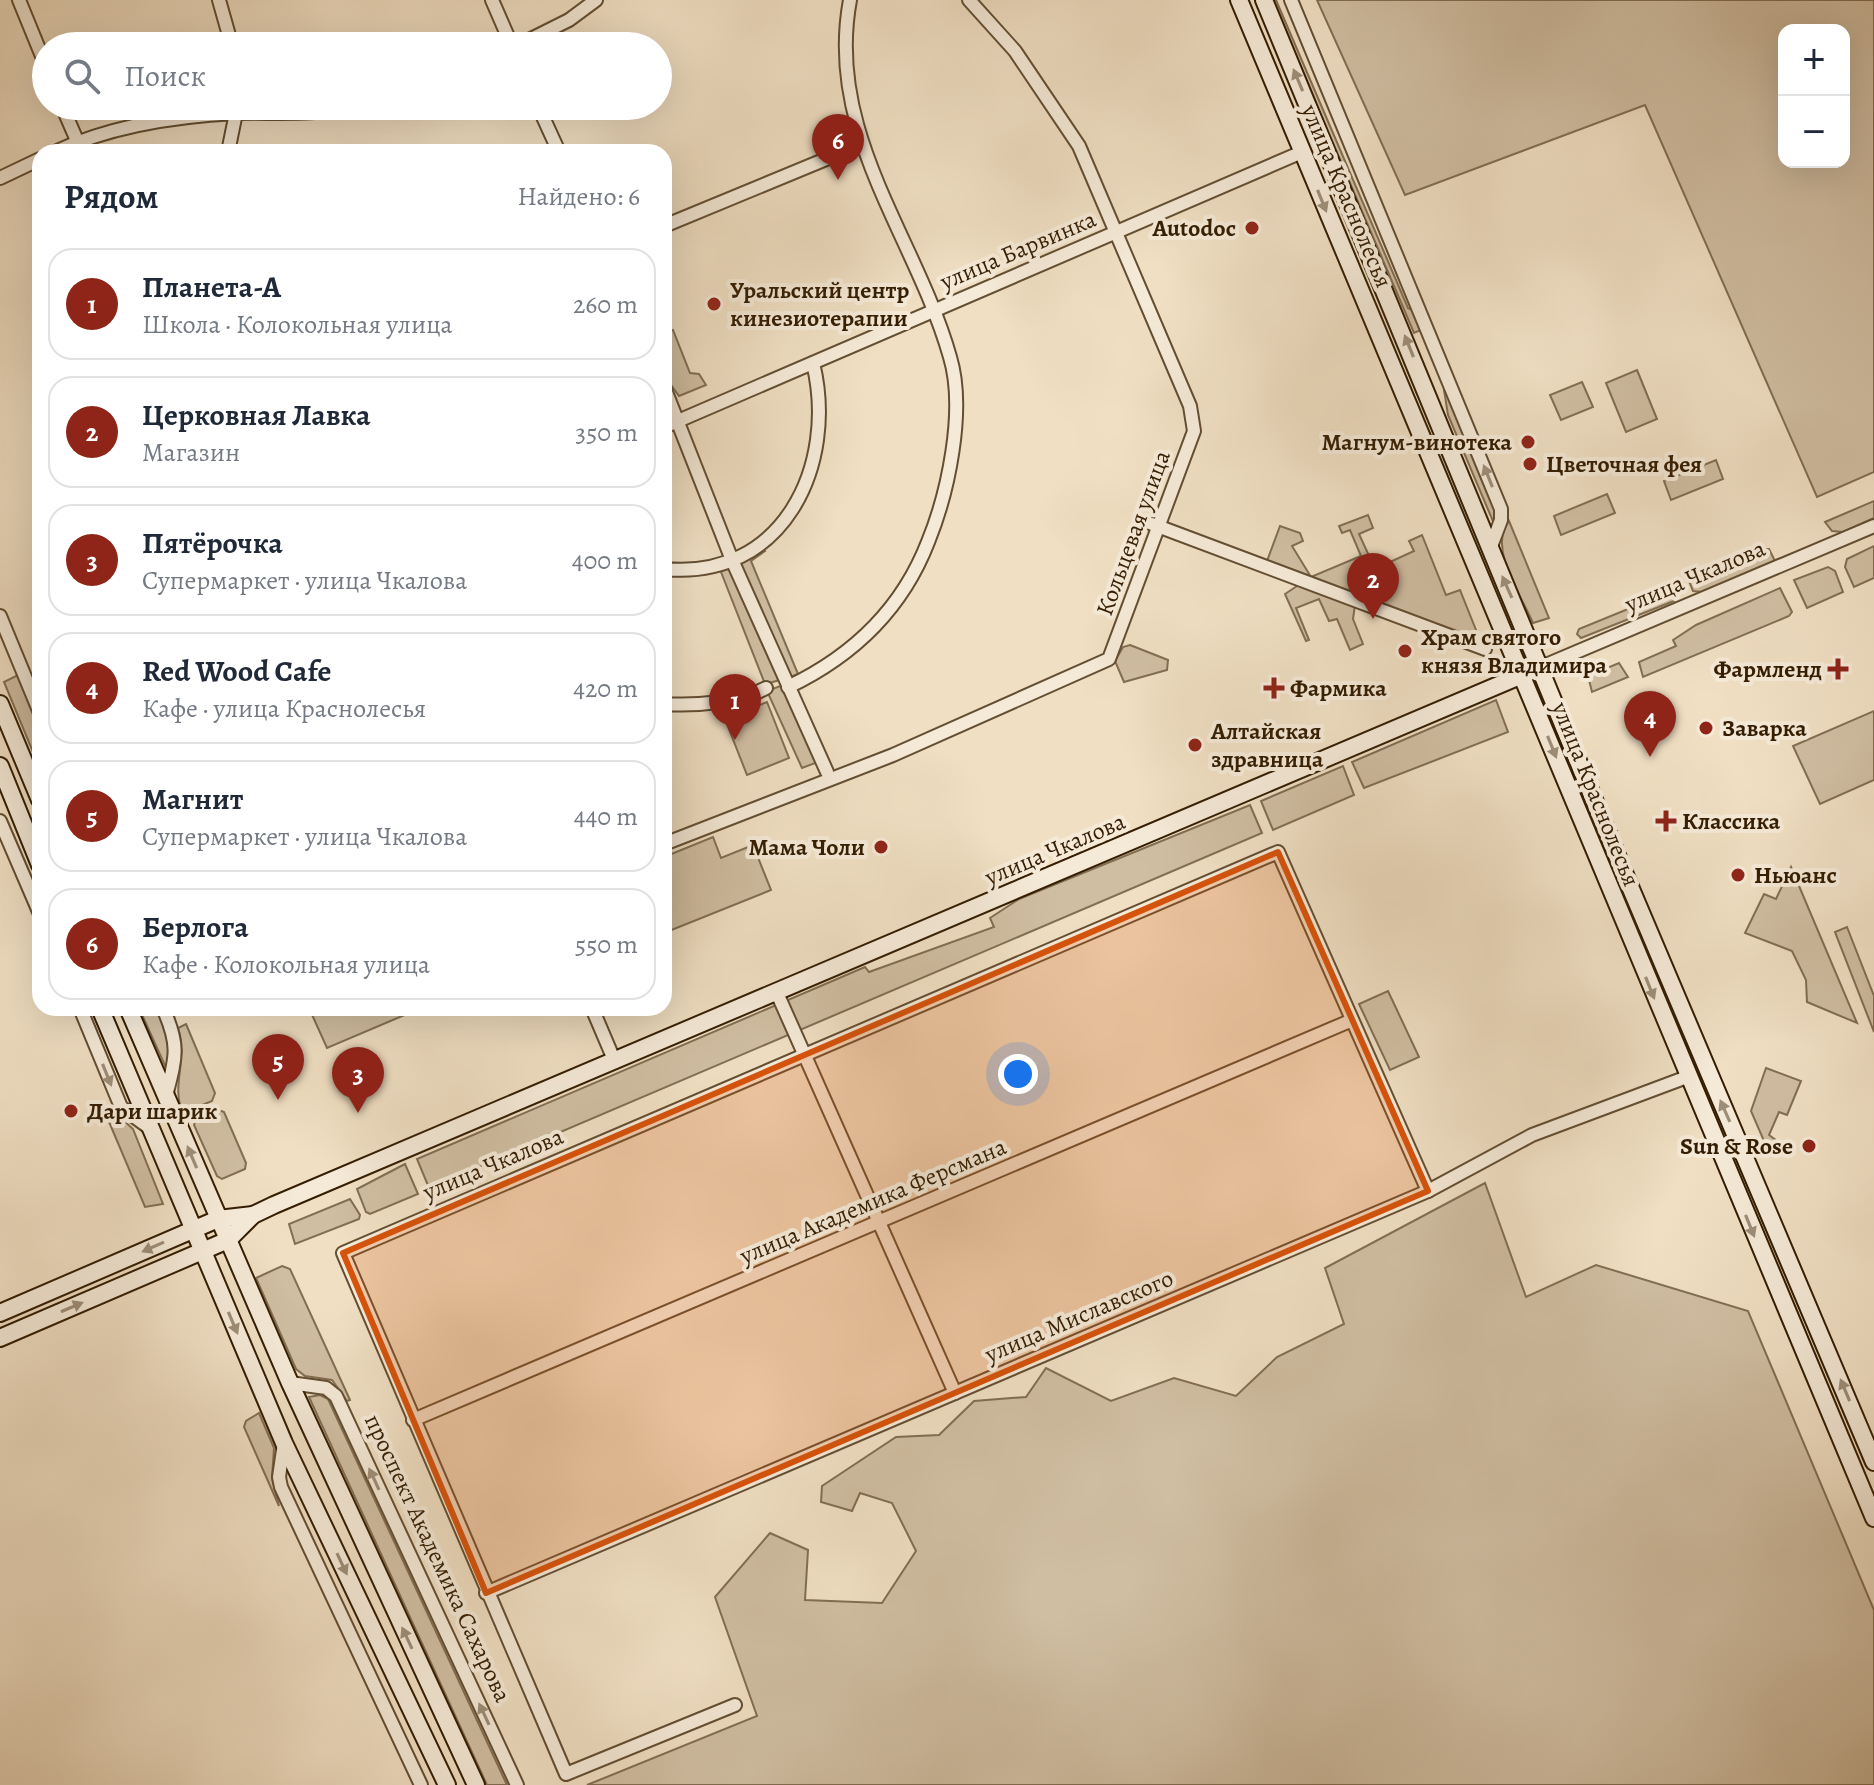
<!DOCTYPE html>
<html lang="ru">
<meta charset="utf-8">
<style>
body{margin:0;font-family:Alegreya,serif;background:#f6f6f7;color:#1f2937}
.controls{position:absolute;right:24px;top:24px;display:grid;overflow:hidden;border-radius:16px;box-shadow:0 8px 32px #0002}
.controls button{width:72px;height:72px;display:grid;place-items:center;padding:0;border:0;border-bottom:2px solid #e0e1e3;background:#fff;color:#1f2937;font:40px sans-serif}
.you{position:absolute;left:1018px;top:1074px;width:28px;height:28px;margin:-20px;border:6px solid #fff;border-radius:50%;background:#1a73e8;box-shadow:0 0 0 12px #1a73e833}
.badge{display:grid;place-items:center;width:52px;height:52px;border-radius:50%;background:#8f2418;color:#fff;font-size:26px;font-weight:700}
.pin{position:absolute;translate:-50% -66px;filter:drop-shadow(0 2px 4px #0008)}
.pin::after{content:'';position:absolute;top:42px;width:28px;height:24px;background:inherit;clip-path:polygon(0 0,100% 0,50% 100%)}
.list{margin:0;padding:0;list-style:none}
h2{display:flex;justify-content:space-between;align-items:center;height:104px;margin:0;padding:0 32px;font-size:34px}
h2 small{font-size:26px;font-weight:400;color:#747a83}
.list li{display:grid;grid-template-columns:52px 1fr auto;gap:24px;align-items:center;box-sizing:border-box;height:112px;margin:0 16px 16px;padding:0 16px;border:2px solid #e0e1e3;border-radius:24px}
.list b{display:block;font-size:30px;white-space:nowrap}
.list p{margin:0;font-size:26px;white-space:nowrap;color:#747a83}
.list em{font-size:26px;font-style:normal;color:#747a83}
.icon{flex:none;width:44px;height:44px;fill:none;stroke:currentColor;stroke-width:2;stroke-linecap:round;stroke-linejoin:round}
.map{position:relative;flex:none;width:1874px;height:1785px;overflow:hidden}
.search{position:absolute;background:#fff;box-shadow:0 8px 32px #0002;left:32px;top:32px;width:640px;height:88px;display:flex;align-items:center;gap:20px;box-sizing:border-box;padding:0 28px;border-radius:44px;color:#747a83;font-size:30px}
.panel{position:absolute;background:#fff;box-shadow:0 8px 32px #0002;left:32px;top:144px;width:640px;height:872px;border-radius:24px}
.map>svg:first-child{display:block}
.green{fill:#d0bea2;stroke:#826e52;stroke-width:2;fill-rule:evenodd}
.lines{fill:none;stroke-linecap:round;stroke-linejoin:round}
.street-casing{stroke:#634e32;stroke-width:16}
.secondary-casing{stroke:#341d02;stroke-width:20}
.street{stroke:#f5ead8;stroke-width:12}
.secondary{stroke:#f5ead8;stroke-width:16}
.oneway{fill:#9e8e78}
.marked{fill:#d6530b;fill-opacity:0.2;stroke:#d6530b;stroke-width:6;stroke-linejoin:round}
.poi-dot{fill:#8f2418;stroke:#f5ead8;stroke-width:3}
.labels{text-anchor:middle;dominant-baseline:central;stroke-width:8;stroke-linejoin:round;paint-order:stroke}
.street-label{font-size:24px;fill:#341d02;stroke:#f5ead8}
.poi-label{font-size:24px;font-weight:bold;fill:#341d02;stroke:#f5ead8;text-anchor:start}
</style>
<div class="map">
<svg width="1874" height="1785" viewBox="0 0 1874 1785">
<rect width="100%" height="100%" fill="#f0dfc3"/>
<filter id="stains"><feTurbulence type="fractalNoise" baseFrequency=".0025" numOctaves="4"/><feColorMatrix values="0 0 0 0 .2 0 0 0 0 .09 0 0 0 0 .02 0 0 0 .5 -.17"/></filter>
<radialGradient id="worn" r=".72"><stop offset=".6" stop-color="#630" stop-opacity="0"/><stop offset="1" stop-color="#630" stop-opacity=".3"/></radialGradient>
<g class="green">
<path d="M 1272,0 L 1276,0 L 1408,308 L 1416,312 L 1423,329 L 1414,333 Z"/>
<path d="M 1317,0 L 1874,0 L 1874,472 L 1817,497 L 1645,105 L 1405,195 ZM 1844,30 L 1844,162 L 1784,162 L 1784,30 Z"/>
<path d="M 673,330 L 690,373 L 699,374 L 706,385 L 679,396 L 664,375 L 664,333 Z"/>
<path d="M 1637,370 L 1657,419 L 1626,432 L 1606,383 Z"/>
<path d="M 1582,382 L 1593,407 L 1561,420 L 1550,395 Z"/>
<path d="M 1448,389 L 1498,507 L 1495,526 L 1448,415 L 1444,390 Z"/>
<path d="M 1716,460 L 1723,479 L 1671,500 L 1664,481 Z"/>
<path d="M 1607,494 L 1615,513 L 1561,535 L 1554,516 Z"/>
<path d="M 1874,501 L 1874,518 L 1843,532 L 1832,531 L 1825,522 Z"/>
<path d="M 1368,515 L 1373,528 L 1359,534 L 1375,569 L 1414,551 L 1409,541 L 1422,535 L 1446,595 L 1460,590 L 1480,640 L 1267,561 L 1280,526 L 1300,533 L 1303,541 L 1292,546 L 1311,577 L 1361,556 L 1350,530 L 1342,533 L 1339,526 Z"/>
<path d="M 1509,521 L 1549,618 L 1533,623 C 1522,597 1487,547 1509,521 Z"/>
<path d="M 1874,546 L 1874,578 L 1854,587 L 1845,567 L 1847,559 Z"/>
<path d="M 762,547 L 765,551 L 751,561 L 798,674 L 790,677 L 738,561 Z"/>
<path d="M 1764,549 L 1769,549 L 1775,561 L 1702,592 L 1693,591 L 1689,581 Z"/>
<path d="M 729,567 L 780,680 L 765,684 L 721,572 Z"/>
<path d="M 1828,567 L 1835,571 L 1843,592 L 1807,608 L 1794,580 Z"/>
<path d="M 1300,584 L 1355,605 L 1353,619 L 1363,644 L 1350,650 L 1337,619 L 1329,621 L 1319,599 L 1296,608 L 1309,640 L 1306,641 L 1285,594 Z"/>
<path d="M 1780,588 L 1792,612 L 1789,616 L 1643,677 L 1639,662 L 1676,646 L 1673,640 L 1696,625 Z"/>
<path d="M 1677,589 L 1674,601 L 1581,638 L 1577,634 L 1579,629 Z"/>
<path d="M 1130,645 L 1168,660 L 1167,670 L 1124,682 L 1115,661 L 1123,647 Z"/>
<path d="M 1619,663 L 1628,677 L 1592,692 L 1588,676 Z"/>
<path d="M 18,675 L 40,728 L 40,769 L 4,682 Z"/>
<path d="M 783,685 L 818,762 L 802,768 L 767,691 Z"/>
<path d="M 1496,700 L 1508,732 L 1364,788 L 1352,762 Z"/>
<path d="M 767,702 L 789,758 L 747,775 L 725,719 Z"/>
<path d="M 1874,711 L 1874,780 L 1820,804 L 1793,746 Z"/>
<path d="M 1343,766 L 1354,795 L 1273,830 L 1261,801 Z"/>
<path d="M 1250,805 L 1262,833 L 429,1188 L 417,1159 L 865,967 L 869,972 L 994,927 L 990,918 L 1019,899 Z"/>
<path d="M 713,837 L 721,858 L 753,845 L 771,890 L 664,933 L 664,857 Z"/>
<path d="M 1791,867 L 1857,1023 L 1807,1002 L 1806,980 L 1792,951 L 1745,933 L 1764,894 L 1776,899 Z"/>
<path d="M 1847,927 L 1874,996 L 1874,1032 L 1835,932 Z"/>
<path d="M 1388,991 L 1419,1057 L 1390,1070 L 1359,1004 Z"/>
<path d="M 139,1008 L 156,1008 L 170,1039 L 167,1070 Z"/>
<path d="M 309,1008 L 421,1008 L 327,1048 Z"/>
<path d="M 186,1024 L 215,1093 L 212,1101 L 183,1113 C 170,1085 189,1060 178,1028 Z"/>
<path d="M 1766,1068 L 1801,1081 L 1787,1115 L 1779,1112 L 1769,1135 L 1776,1140 L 1770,1155 L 1751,1111 Z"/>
<path d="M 110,1108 L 133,1129 L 163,1204 L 145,1207 L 104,1110 Z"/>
<path d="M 216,1109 L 224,1112 L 246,1163 L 245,1169 L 222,1179 L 217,1176 L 194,1125 L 197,1117 Z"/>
<path d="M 405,1164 L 418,1194 L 370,1214 L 366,1212 L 357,1189 Z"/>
<path d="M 1485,1183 L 1526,1297 L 1596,1265 L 1748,1311 L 1874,1610 L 1874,1785 L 587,1785 L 757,1716 L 715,1597 L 770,1533 L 808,1550 L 805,1600 L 882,1603 L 916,1551 L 892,1503 L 860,1493 L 852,1511 L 821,1502 L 822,1486 L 896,1437 L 939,1435 L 974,1401 L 1026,1397 L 1046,1368 L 1111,1401 L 1174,1378 L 1236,1396 L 1277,1357 L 1344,1324 L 1325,1268 Z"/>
<path d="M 350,1199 L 360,1215 L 359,1219 L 295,1244 L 289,1224 Z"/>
<path d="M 282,1266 L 290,1269 L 350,1400 L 347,1401 L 332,1380 L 305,1376 L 296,1369 L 256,1278 Z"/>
<path d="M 320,1395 L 328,1399 L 507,1785 L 487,1785 L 309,1397 Z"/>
<path d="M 259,1413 L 274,1448 L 272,1478 L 279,1506 L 244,1427 L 246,1421 Z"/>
</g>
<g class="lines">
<defs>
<g id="street">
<path d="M 19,0 L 46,66"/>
<path d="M 219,0 L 232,46"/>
<path d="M 492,0 L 512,46"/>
<path d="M 1291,0 L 1501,509 L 1501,520 L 1490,549"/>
<path d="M 517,46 L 569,20 L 596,0"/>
<path d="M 62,106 L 82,152"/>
<path d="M 538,106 L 559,152"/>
<path d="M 55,152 C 110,126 176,116 237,113 C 275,112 317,116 355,106"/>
<path d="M 228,152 L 237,108"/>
<path d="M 0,178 L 40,159"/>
<path d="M 664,226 L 860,145"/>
<path d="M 664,387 L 732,560 L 827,772"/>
<path d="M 664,427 L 1302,152"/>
<path d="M 1152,524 L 1485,649"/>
<path d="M 664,569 C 783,581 838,465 813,363"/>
<path d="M 0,616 L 40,713"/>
<path d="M 1541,667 L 1874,526"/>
<path d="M 788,687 C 853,656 902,609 928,542 C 948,493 966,410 950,357 C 916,237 825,134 850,0"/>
<path d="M 664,704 C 695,706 738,703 766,688"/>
<path d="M 0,821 L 40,914"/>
<path d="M 664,844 L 893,755 L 1109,659 L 1194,431 L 1190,406 L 1079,146 L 1015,51 L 969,0"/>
<path d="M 777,993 L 955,1393"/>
<path d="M 80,1008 L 121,1107 L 151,1129"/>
<path d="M 163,1008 C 180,1046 176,1057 166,1096"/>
<path d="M 592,1008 L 615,1062"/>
<path d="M 290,1383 L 326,1388 L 336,1396 L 517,1785"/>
<path d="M 413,1420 L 1350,1021"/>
<path d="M 284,1443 L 279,1477 L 281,1487 L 421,1785"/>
<path d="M 486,1593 L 1428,1191 L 1532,1135 L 1687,1077"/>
<path d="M 735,1705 L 566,1774 L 343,1253 L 1278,852 L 1428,1191"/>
</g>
<g id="secondary">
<path d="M 1239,0 L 1874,1518"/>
<path d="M 1264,0 L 1623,870 L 1874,1462"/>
<path d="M 0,704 L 40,800"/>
<path d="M 0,766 L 40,865"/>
<path d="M 100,1008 L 284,1443 L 447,1785"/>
<path d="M 128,1008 L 290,1383 L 476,1785"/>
<path d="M 0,1313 L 218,1219 L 253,1215"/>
<path d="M 0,1338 L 228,1240 L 253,1215 L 274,1205 L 1541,667"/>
</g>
</defs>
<use href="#street" class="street-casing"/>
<use href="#secondary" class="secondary-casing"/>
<use href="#street" class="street"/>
<use href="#secondary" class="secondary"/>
</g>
<defs><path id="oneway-solid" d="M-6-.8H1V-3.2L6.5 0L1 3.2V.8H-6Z" transform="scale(2)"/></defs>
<g class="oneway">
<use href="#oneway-solid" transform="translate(1298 80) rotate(-113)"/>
<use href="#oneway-solid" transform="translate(1322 201) rotate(68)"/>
<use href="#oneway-solid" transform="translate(1409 346) rotate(-112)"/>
<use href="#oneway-solid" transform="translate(1488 476) rotate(-112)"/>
<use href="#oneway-solid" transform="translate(1507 587) rotate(-114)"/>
<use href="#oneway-solid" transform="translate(1552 747) rotate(68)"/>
<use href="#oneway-solid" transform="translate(1650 988) rotate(68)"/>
<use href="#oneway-solid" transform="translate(107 1075) rotate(68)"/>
<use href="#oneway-solid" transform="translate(1725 1111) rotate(-114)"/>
<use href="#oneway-solid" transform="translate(192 1157) rotate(-113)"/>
<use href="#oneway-solid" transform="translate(1750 1226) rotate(68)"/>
<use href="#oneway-solid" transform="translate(153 1247) rotate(156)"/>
<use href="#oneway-solid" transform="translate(72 1307) rotate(-23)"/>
<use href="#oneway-solid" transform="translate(233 1323) rotate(67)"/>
<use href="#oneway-solid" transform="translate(1845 1390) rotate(-113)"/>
<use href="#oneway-solid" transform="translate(374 1479) rotate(-115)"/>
<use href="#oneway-solid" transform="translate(342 1564) rotate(65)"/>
<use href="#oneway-solid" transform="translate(407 1638) rotate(-115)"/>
<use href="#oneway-solid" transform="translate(484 1714) rotate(-115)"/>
</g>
<path class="marked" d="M 1278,852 L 1428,1191 L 486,1593 L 343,1253 Z"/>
<g class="poi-dot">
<circle cx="1252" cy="228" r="8"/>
<circle cx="714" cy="304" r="8"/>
<circle cx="1528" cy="442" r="8"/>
<circle cx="1530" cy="464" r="8"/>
<circle cx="1405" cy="651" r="8"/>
<path d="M1834 657h8v8h8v8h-8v8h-8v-8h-8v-8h8z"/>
<path d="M1270 676h8v8h8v8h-8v8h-8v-8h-8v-8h8z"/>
<circle cx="1706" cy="728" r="8"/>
<circle cx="1195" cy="745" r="8"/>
<path d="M1662 809h8v8h8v8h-8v8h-8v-8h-8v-8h8z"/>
<circle cx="881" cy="847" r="8"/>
<circle cx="1738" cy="875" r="8"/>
<circle cx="71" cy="1111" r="8"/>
<circle cx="1809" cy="1146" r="8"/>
</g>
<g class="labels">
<g class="street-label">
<text transform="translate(1347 196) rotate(67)">улица Краснолесья</text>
<text transform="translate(1018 250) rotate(-23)">улица Барвинка</text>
<text transform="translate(1133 533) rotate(-70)">Кольцевая улица</text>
<text transform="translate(1695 576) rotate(-23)">улица Чкалова</text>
<text transform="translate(1596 794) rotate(68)">улица Краснолесья</text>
<text transform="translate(1055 849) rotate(-23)">улица Чкалова</text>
<text transform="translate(493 1164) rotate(-23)">улица Чкалова</text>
<text transform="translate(873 1201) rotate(-23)">улица Академика Ферсмана</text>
<text transform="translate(1079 1316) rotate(-23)">улица Миславского</text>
<text transform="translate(438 1558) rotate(65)">проспект Академика Сахарова</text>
</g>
<g class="poi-label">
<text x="1236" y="228" text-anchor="end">Autodoc</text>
<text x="730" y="290">Уральский центр<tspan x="730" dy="28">кинезиотерапии</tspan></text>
<text x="1512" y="442" text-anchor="end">Магнум-винотека</text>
<text x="1546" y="464">Цветочная фея</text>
<text x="1421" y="637">Храм святого<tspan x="1421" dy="28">князя Владимира</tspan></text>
<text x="1822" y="669" text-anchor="end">Фармленд</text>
<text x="1290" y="688">Фармика</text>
<text x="1722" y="728">Заварка</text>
<text x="1211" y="731">Алтайская<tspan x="1211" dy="28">здравница</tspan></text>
<text x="1682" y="821">Классика</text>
<text x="865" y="847" text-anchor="end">Мама Чоли</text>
<text x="1754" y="875">Ньюанс</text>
<text x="87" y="1111">Дари шарик</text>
<text x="1793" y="1146" text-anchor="end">Sun &amp; Rose</text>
</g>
</g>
<rect width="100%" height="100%" filter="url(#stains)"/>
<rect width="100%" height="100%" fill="url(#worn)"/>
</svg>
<div class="controls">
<button>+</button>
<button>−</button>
</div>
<div class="you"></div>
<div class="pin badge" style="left:735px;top:740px">1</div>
<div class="pin badge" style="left:1373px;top:619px">2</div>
<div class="pin badge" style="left:358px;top:1113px">3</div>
<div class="pin badge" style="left:1650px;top:757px">4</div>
<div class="pin badge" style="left:278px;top:1100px">5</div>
<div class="pin badge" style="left:838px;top:180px">6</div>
<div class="search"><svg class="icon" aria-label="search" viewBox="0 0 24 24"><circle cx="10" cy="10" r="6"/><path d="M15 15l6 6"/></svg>Поиск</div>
<section class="panel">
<h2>Рядом<small>Найдено: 6</small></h2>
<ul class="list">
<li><span class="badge">1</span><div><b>Планета-А</b><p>Школа · Колокольная улица</p></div><em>260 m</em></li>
<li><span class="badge">2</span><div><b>Церковная Лавка</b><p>Магазин</p></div><em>350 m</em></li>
<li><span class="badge">3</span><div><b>Пятёрочка</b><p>Супермаркет · улица Чкалова</p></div><em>400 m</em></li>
<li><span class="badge">4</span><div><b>Red Wood Cafe</b><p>Кафе · улица Краснолесья</p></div><em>420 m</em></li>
<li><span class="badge">5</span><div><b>Магнит</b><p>Супермаркет · улица Чкалова</p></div><em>440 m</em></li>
<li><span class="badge">6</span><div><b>Берлога</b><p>Кафе · Колокольная улица</p></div><em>550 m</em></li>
</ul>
</section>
</div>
